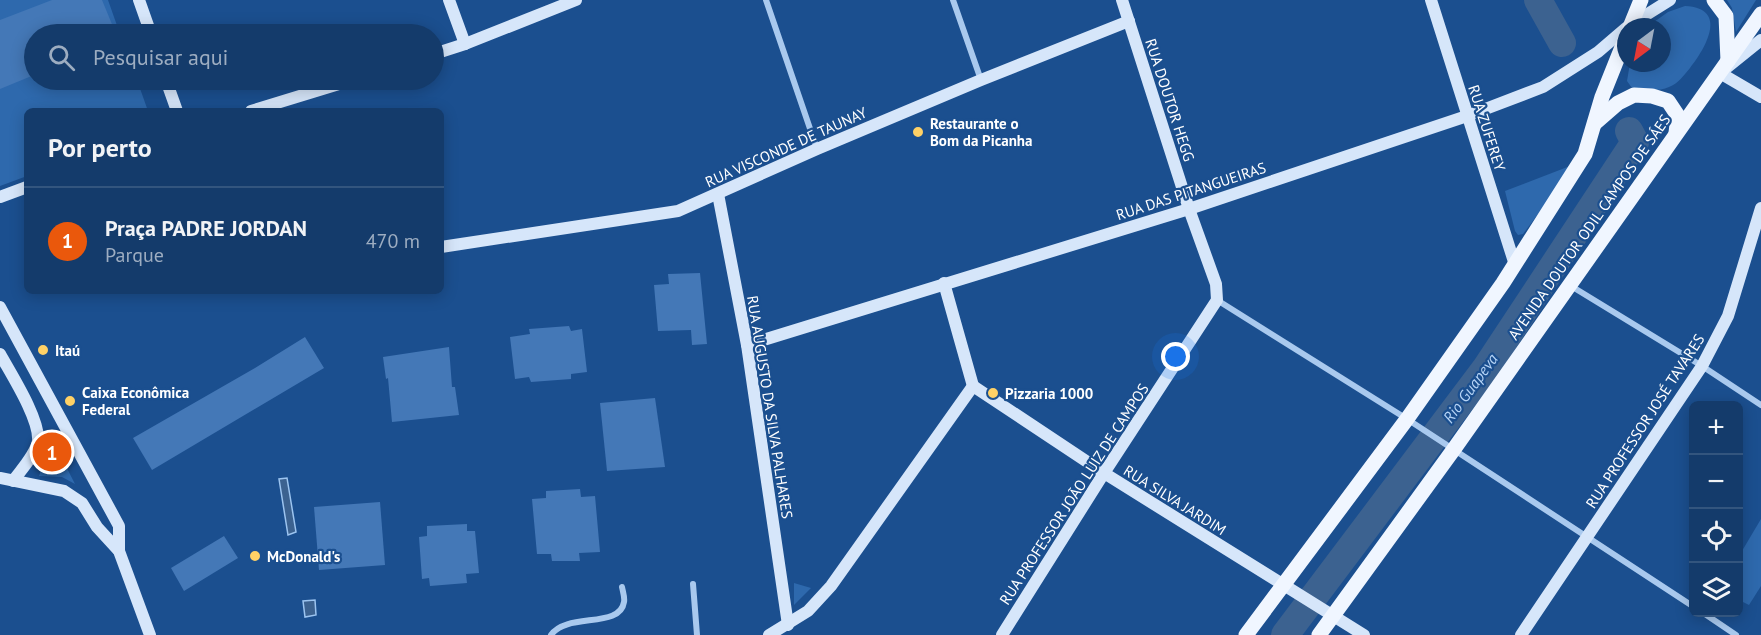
<!DOCTYPE html>
<html lang="pt">
<meta charset="utf-8">
<style>
body{margin:0;font-family:"PT Sans",sans-serif;background:#214673;color:#f1f3f6}
.controls{position:absolute;right:18px;bottom:18px;display:grid;overflow:hidden;border-radius:9px;box-shadow:0 3px 15px #0003}
.controls button{width:54px;height:54px;display:grid;place-items:center;padding:0;border:0;border-bottom:2px solid #33557e;background:#143b6b;color:#f1f3f6;font:30px sans-serif}
.compass{position:absolute;left:1617px;top:18px;width:54px;height:54px;border-radius:50%;background:#143b6b;box-shadow:0 3px 15px #0003;rotate:212deg}
.you{position:absolute;left:1176px;top:357px;width:21px;height:21px;margin:-15px;border:4px solid #fff;border-radius:50%;background:#1a73e8;box-shadow:0 0 0 9px #1a73e833}
.badge{display:grid;place-items:center;width:39px;height:39px;border-radius:50%;background:#ea580c;color:#fff;font-size:20px;font-weight:700}
.pin{position:absolute;translate:-50% -50%;border:3px solid #fff;box-shadow:0 2px 6px #0006}
.list{margin:0;padding:0;list-style:none}
h2{display:flex;justify-content:space-between;align-items:center;height:78px;margin:0;padding:0 24px;font-size:26px}
h2 small{font-size:20px;font-weight:400;color:#9dadc1}
.list li{display:grid;grid-template-columns:39px 1fr auto;gap:18px;align-items:center;box-sizing:border-box;height:108px;padding:0 24px;border-top:2px solid #33557e}
.list b{display:block;font-size:22px;white-space:nowrap}
.list p{margin:0;font-size:20px;white-space:nowrap;color:#9dadc1}
.list em{font-size:20px;font-style:normal;color:#9dadc1}
.icon{flex:none;width:33px;height:33px;fill:none;stroke:currentColor;stroke-width:2;stroke-linecap:round;stroke-linejoin:round}
.map{position:relative;flex:none;width:1761px;height:635px;overflow:hidden}
.search{position:absolute;background:#143b6b;box-shadow:0 3px 15px #0003;left:24px;top:24px;width:420px;height:66px;display:flex;align-items:center;gap:15px;box-sizing:border-box;padding:0 21px;border-radius:33px;color:#9dadc1;font-size:22px}
.panel{position:absolute;background:#143b6b;box-shadow:0 3px 15px #0003;left:24px;top:108px;width:420px;height:186px;border-radius:9px}
.map>svg:first-child{display:block}
.green{fill:#2e69ad}
.water{fill:#3c6290;stroke:#9cc4f0;stroke-width:1.5}
.lines{fill:none;stroke-linecap:round;stroke-linejoin:round}
.river{stroke:#3c6290;stroke-width:28}
.building{fill:#4478b7}
.street{stroke:#a9c9ee;stroke-width:6}
.secondary{stroke:#d6e6fa;stroke-width:12}
.primary{stroke:#f0f6ff;stroke-width:15}
.poi-dot{fill:#ffd166;stroke:#1b4f8f;stroke-width:2}
.labels{text-anchor:middle;dominant-baseline:central;stroke-width:4.5;stroke-linejoin:round;paint-order:stroke}
.street-label{font-size:15px;fill:#fff;stroke:#1b4f8f}
.poi-label{font-size:15px;font-weight:bold;fill:#fff;stroke:#1b4f8f;text-anchor:start}
.water-label{font-size:16px;font-style:italic;fill:#b5d3f5;stroke:#1b4f8f}
</style>
<div class="map">
<svg width="1761" height="635" viewBox="0 0 1761 635">
<rect width="100%" height="100%" fill="#1b4f8f"/>
<g class="green">
<path d="M 0,0 L 108,0 L 120,34 L 34,34 L 34,80 L 137,80 L 148,111 L 27,111 L 27,176 L 0,186 Z"/>
<path d="M 1727,0 L 1756,0 L 1736,32 L 1732,8 Z"/>
<path d="M 1685,6 C 1729,8 1706,48 1690,68 C 1684,75 1678,84 1669,87 C 1658,92 1644,90 1632,88 L 1627,81 L 1630,63 L 1662,63 L 1662,27 L 1647,27 L 1668,12 Z"/>
<path d="M 1570,166 L 1547,202 L 1523,234 L 1518,235 L 1515,231 L 1505,191 Z"/>
<path d="M 47,429 L 75,484 L 62,477 L 39,476 L 45,459 Z"/>
<path d="M 1761,519 L 1761,586 L 1749,605 L 1739,600 L 1739,556 Z"/>
<path d="M 794,583 L 811,588 L 794,605 Z"/>
</g>
<g class="water">
<path d="M 287,478 L 296,532 L 288,535 L 279,479 Z"/>
<path d="M 315,600 L 316,615 L 305,617 L 303,601 Z"/>
</g>
<g class="lines">
<g class="river">
<path d="M 1538,0 L 1562,43"/>
<path d="M 1285,635 L 1486,368 L 1635,142 L 1629,131"/>
</g>
</g>
<g class="building">
<path d="M 52,0 L 102,0 L 116,34 L 34,34 L 34,75 L 0,89 L 0,20 Z"/>
<path d="M 700,273 L 707,344 L 692,345 L 691,330 L 658,331 L 654,285 L 669,284 L 668,274 Z"/>
<path d="M 569,326 L 571,331 L 582,329 L 587,372 L 571,374 L 571,379 L 531,382 L 529,377 L 515,379 L 510,337 L 530,334 L 529,329 Z"/>
<path d="M 305,337 L 324,368 L 152,470 L 133,438 L 255,368 Z"/>
<path d="M 449,347 L 452,387 L 455,387 L 459,415 L 392,422 L 388,378 L 386,379 L 383,357 Z"/>
<path d="M 655,398 L 665,467 L 607,471 L 600,403 Z"/>
<path d="M 580,489 L 581,497 L 595,496 L 600,552 L 579,553 L 580,561 L 552,561 L 551,554 L 537,554 L 532,499 L 546,498 L 546,491 Z"/>
<path d="M 380,502 L 385,565 L 319,570 L 314,507 Z"/>
<path d="M 467,524 L 467,531 L 475,531 L 479,573 L 466,574 L 467,583 L 430,586 L 429,578 L 422,579 L 419,537 L 427,536 L 427,526 Z"/>
<path d="M 224,536 L 238,558 L 184,591 L 171,568 Z"/>
</g>
<g class="lines">
<g class="street">
<path d="M 766,0 L 817,149"/>
<path d="M 953,0 L 981,80"/>
<path d="M 1571,286 L 1702,366 L 1761,405"/>
<path d="M 1217,300 L 1407,419 L 1694,607"/>
<path d="M 693,584 L 697,635"/>
<path d="M 1702,612 L 1736,635"/>
<path d="M 551,635 C 567,612 620,629 624,602 C 625,598 623,592 622,587"/>
</g>
<g class="secondary">
<path d="M 139,0 L 151,34"/>
<path d="M 449,0 L 465,44"/>
<path d="M 1431,0 L 1515,265"/>
<path d="M 1630,25 L 1670,0"/>
<path d="M 1761,40 L 1720,73 L 1761,97"/>
<path d="M 434,54 L 465,44 L 576,0"/>
<path d="M 166,80 L 177,111"/>
<path d="M 251,111 L 352,80"/>
<path d="M 718,194 L 747,345 L 788,625"/>
<path d="M 0,197 L 27,187"/>
<path d="M 441,247 L 678,211 L 817,149 L 981,80 L 1129,21"/>
<path d="M 944,283 L 973,386"/>
<path d="M 0,307 L 119,526 L 119,551"/>
<path d="M 747,345 L 1189,209 L 1467,116 L 1543,87 L 1598,52 L 1626,28"/>
<path d="M 0,354 C 11,374 40,419 38,441 C 36,454 21,470 13,481"/>
<path d="M 973,386 L 1104,473 L 1364,635"/>
<path d="M 0,478 L 64,491 L 82,503 L 97,527 L 119,551 L 150,635"/>
<path d="M 769,635 L 808,611 L 831,586 L 973,386"/>
<path d="M 1002,635 L 1104,473 L 1217,300 L 1216,284 L 1189,209 L 1122,0"/>
<path d="M 1521,635 L 1702,366 L 1728,316 L 1761,208"/>
</g>
<g class="primary">
<path d="M 1714,0 L 1726,16 L 1728,61"/>
<path d="M 1630,27 L 1641,0"/>
<path d="M 1595,123 L 1618,103 L 1634,95 L 1652,96 L 1668,101 L 1678,116 L 1676,133"/>
<path d="M 1246,635 L 1407,419 L 1503,283 L 1585,154 L 1602,97 L 1626,37"/>
<path d="M 1319,635 L 1454,449 L 1761,14"/>
</g>
</g>
<g class="poi-dot">
<circle cx="918" cy="132" r="6"/>
<circle cx="43" cy="350" r="6"/>
<circle cx="993" cy="393" r="6"/>
<circle cx="70" cy="401" r="6"/>
<circle cx="255" cy="556" r="6"/>
</g>
<g class="labels">
<g class="street-label">
<text transform="translate(1170 100) rotate(72)">RUA DOUTOR HEGG</text>
<text transform="translate(1487 128) rotate(72)">RUA ZUFEREY</text>
<text transform="translate(786 147) rotate(-24)">RUA VISCONDE DE TAUNAY</text>
<text transform="translate(1191 191) rotate(-18)">RUA DAS PITANGUEIRAS</text>
<text transform="translate(1589 227) rotate(-55)">AVENIDA DOUTOR ODIL CAMPOS DE SÁES</text>
<text transform="translate(770 407) rotate(81)">RUA AUGUSTO DA SILVA PALHARES</text>
<text transform="translate(1645 421) rotate(-57)">RUA PROFESSOR JOSÉ TAVARES</text>
<text transform="translate(1074 494) rotate(-57)">RUA PROFESSOR JOÃO LUIZ DE CAMPOS</text>
<text transform="translate(1175 500) rotate(32)">RUA SILVA JARDIM</text>
</g>
<g class="poi-label">
<text x="930" y="123">Restaurante o<tspan x="930" dy="17">Bom da Picanha</tspan></text>
<text x="55" y="350">Itaú</text>
<text x="82" y="392">Caixa Econômica<tspan x="82" dy="17">Federal</tspan></text>
<text x="1005" y="393">Pizzaria 1000</text>
<text x="267" y="556">McDonald's</text>
</g>
<g class="water-label">
<text transform="translate(1470 388) rotate(-54)">Rio Guapeva</text>
</g>
</g>
</svg>
<div class="controls">
<button>+</button>
<button>−</button>
<button><svg class="icon" aria-label="locate" viewBox="0 0 24 24"><circle cx="12" cy="12" r="6"/><path d="M12 2v4M12 18v4M2 12h4M18 12h4"/></svg></button>
<button><svg class="icon" aria-label="layers" viewBox="0 0 24 24"><path d="M12 4l9 5-9 5-9-5zM3 14l9 5 9-5"/></svg></button>
</div>
<svg class="compass" viewBox="-18 -18 36 36"><path d="M0-13l5 13h-10z" fill="#e53935"/><path d="M0 13l5-13h-10z" fill="#9dadc1"/></svg>
<div class="you"></div>
<div class="pin badge" style="left:52px;top:452px">1</div>
<div class="search"><svg class="icon" aria-label="search" viewBox="0 0 24 24"><circle cx="10" cy="10" r="6"/><path d="M15 15l6 6"/></svg>Pesquisar aqui</div>
<section class="panel">
<h2>Por perto<small></small></h2>
<ul class="list">
<li><span class="badge">1</span><div><b>Praça PADRE JORDAN</b><p>Parque</p></div><em>470 m</em></li>
</ul>
</section>
</div>
